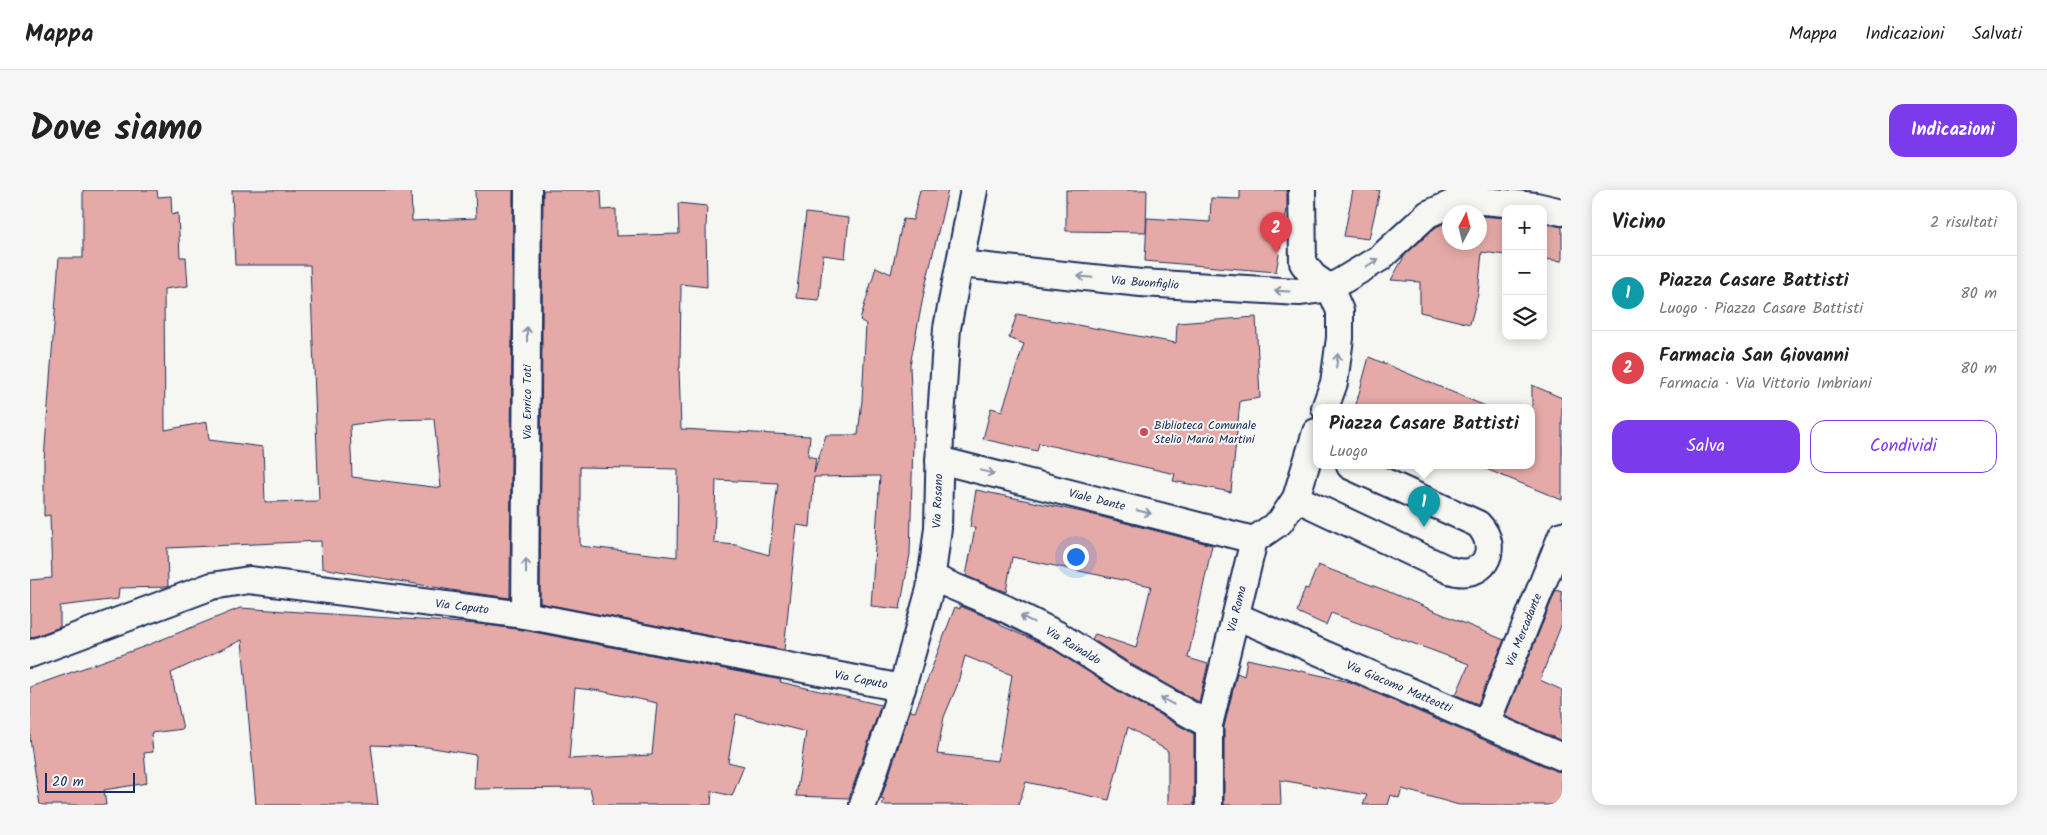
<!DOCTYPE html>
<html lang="it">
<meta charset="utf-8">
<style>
body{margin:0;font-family:Kalam,sans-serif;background:#f6f6f6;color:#222}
.controls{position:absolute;right:15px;top:15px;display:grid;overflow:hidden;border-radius:10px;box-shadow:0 2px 12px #0003}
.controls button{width:45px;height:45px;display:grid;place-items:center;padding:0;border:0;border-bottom:1px solid #e0e0e0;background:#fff;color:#222;font:25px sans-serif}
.compass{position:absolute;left:1412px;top:15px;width:45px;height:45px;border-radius:50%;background:#fff;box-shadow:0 2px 12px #0003;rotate:7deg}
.scale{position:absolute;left:15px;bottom:12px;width:90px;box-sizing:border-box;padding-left:5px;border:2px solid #1b2f5e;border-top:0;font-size:14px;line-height:18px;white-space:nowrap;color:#1b2f5e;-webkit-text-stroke:4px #f6f6f2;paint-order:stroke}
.you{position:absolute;left:1045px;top:366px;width:18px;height:18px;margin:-12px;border:4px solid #fff;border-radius:50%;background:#1a73e8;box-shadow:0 0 0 8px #1a73e833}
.badge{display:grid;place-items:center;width:32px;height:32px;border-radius:50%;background:#7c3aed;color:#fff;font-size:16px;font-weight:700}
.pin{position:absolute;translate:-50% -41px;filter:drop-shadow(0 1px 2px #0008)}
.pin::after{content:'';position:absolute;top:26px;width:18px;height:15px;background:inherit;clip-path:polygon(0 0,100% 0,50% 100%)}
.popup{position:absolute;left:1283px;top:214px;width:222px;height:65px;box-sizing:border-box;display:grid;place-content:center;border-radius:10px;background:#fff;filter:drop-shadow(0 1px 4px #0005);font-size:16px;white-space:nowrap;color:#767676}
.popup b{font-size:19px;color:#222}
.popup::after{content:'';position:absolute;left:50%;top:100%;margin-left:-10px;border:10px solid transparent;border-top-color:#fff}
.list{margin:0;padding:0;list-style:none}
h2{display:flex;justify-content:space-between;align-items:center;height:65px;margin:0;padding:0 20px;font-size:21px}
h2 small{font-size:16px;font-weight:400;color:#767676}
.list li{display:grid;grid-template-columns:32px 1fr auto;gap:15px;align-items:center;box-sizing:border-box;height:75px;padding:0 20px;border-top:1px solid #e0e0e0}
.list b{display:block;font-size:19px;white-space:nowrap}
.list p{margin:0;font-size:16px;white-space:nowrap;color:#767676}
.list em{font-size:16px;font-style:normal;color:#767676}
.actions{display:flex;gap:10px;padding:15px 20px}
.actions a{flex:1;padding:11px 0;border:1px solid #7c3aed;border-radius:15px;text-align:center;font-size:18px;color:#7c3aed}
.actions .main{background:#7c3aed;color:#fff}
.icon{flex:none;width:28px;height:28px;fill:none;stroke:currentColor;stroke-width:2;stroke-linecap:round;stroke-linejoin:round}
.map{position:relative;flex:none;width:1532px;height:615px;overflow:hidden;border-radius:15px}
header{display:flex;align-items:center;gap:30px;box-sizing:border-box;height:70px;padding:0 25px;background:#fff;border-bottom:1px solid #e0e0e0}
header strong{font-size:24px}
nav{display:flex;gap:28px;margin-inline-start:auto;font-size:18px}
.intro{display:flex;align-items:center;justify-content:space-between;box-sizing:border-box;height:120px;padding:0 30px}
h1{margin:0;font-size:35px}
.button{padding:12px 22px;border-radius:15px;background:#7c3aed;color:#fff;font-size:18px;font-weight:700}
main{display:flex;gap:30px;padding:0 30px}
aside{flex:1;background:#fff;border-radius:15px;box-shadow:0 2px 12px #0003}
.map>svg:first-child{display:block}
.building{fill:#e5aaa7;stroke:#1b2f5e;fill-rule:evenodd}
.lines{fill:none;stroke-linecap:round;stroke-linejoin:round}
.minor-casing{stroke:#1b2f5e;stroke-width:30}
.minor{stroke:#f6f6f2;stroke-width:26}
.oneway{stroke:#8892a8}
.poi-dot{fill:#d1495b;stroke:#f6f6f2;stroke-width:2}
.labels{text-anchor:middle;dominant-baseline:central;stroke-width:4;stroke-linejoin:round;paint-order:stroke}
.street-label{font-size:12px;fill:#1b2f5e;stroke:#f6f6f2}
.poi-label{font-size:12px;fill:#1b2f5e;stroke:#f6f6f2;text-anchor:start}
</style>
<header>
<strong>Mappa</strong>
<nav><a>Mappa</a><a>Indicazioni</a><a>Salvati</a></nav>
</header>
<div class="intro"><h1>Dove siamo</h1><a class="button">Indicazioni</a></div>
<main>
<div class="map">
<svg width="1532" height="615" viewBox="0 0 1532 615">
<rect width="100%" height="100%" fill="#f6f6f2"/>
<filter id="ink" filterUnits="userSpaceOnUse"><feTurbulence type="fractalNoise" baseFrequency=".02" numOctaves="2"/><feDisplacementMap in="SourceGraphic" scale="10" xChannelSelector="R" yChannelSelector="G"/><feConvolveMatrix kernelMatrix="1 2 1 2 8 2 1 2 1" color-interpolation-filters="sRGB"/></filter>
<g filter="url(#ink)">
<g class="building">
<path d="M 53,0 L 127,0 L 128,7 L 141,6 L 142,25 L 148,23 L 150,67 L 156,67 L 158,96 L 134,99 L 135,240 L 177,232 L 179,250 L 233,257 L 235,312 L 289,311 L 280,75 L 205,75 L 202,0 L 381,0 L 382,31 L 446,28 L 445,0 L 483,0 L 480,408 L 421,400 L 292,378 L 291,351 L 137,358 L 138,397 L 89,398 L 88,409 L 30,416 L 30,437 L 0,448 L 0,390 L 22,388 L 20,325 L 14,326 L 14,270 L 29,68 L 53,68 ZM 404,229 L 411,298 L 322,287 L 320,235 L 356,230 Z"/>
<path d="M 513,0 L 571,0 L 572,20 L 586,19 L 586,46 L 649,44 L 648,13 L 677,16 L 676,37 L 677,97 L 651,94 L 650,178 L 649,178 L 651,239 L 780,246 L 778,266 L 786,268 L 784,283 L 796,245 L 828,245 L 832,210 L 836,134 L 830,130 L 846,77 L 861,84 L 873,29 L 883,30 L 890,0 L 918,0 L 895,97 L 880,175 L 883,252 L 880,364 L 870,419 L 841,416 L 850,286 L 784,287 L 780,337 L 767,335 L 754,460 L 510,413 ZM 550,277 L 648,279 L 647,367 L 550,356 ZM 686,290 L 748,293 L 739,365 L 706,355 L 684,353 Z"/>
<path d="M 1036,0 L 1117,0 L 1116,42 L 1036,41 Z"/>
<path d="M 1210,0 L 1257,0 L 1257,19 L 1246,82 L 1115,71 L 1117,28 L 1180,32 L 1181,8 L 1210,9 Z"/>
<path d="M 1323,0 L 1350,0 L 1339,49 L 1314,46 Z"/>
<path d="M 776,23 L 819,28 L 815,68 L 793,65 L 789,110 L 766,108 Z"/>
<path d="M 1450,26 L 1476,28 L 1476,65 L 1452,62 L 1448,104 L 1440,134 L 1390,122 L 1390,92 L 1361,90 L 1375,65 L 1406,37 L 1420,31 L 1420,52 L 1450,52 Z"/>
<path d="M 1513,33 L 1532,37 L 1532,71 L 1513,69 Z"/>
<path d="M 987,124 L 1146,153 L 1147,133 L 1226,127 L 1230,208 L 1210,211 L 1201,302 L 1143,291 L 1145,284 L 1009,253 L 1007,261 L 953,249 L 961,218 L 972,221 L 994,154 L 979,148 Z"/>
<path d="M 1339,167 L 1460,218 L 1325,218 Z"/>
<path d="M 1502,195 L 1532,208 L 1532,310 L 1451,277 L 1502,276 Z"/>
<path d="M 946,300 L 1052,322 L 1182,355 L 1158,468 L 1178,474 L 1169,512 L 1103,475 L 1062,449 L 1065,444 L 1106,458 L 1121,396 L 982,367 L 976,402 L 936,386 L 945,338 L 940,337 Z"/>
<path d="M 1288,375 L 1357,401 L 1474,450 L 1448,514 L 1426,505 L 1439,474 L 1301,423 L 1296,435 L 1267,422 L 1275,398 L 1278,399 Z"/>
<path d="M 1526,400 L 1532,402 L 1532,433 L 1510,490 L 1532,500 L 1532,551 L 1475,526 Z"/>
<path d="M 930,416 L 968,432 L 970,433 L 970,435 L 1021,458 L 1088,501 L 1164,544 L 1164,615 L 1138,615 L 1138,561 L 1098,537 L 1079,610 L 996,592 L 988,615 L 852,615 L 854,610 L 851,609 L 880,521 L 885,522 L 925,417 L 930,419 ZM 935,466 L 982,485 L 968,571 L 907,564 L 914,527 L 927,496 Z"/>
<path d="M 210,418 L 449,434 L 493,440 L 751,490 L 750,492 L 851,515 L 819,608 L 766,606 L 776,542 L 706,524 L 698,572 L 714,576 L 702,606 L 682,601 L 681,615 L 564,615 L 560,598 L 444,599 L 446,565 L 397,557 L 341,555 L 348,615 L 226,615 L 212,450 L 141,483 L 153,539 L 121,543 L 123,562 L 114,563 L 117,593 L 74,600 L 76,615 L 10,615 L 0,549 L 0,497 L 113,457 ZM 545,498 L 571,501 L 627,513 L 622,565 L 539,569 Z"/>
<path d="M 1217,469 L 1320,492 L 1526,581 L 1532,582 L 1532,615 L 1429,615 L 1372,599 L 1369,608 L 1361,605 L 1358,615 L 1333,615 L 1337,605 L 1250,590 L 1251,615 L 1194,615 L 1194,537 L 1207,483 L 1214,486 Z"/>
</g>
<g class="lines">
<defs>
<g id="minor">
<path d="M 1272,0 L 1273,73 L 1283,86 L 1300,98"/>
<path d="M 930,74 L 1111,93 L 1269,102 L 1300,98 L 1350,68 L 1398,24 L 1426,12 L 1454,11 L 1506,16 L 1532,22"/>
<path d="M 1295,218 L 1304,193 L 1310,148 L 1310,121 L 1300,98"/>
<path d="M 909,270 L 1224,350"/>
<path d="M 1266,308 L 1419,380 C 1453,392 1472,359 1448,334 L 1320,276"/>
<path d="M 901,387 L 974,418 L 1028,445 L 1095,488 L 1179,535"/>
<path d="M 495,425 L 498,0"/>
<path d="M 1206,426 L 1532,567"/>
<path d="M 0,464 L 182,396 L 219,390 L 495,425 L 872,498"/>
<path d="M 1456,534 L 1532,345"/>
<path d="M 833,615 L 872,498 L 900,399 L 908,338 L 910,243 L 917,138 L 944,0"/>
<path d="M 1179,615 L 1179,535 L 1224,350 L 1250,332 L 1266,308 L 1286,242"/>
</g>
</defs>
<use href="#minor" class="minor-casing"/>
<use href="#minor" class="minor"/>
</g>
<defs><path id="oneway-shaft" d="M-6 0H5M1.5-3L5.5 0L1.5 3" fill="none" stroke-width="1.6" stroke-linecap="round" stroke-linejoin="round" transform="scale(1.25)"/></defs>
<g class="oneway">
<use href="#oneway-shaft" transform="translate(1342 73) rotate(-32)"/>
<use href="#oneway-shaft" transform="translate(1055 87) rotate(-174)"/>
<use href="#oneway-shaft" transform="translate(1252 101) rotate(-177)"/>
<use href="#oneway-shaft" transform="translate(497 144) rotate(-90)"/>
<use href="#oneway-shaft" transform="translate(1307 171) rotate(-83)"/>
<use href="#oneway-shaft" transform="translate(957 282) rotate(14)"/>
<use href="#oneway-shaft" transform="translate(1114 322) rotate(14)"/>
<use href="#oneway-shaft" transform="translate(496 376) rotate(-90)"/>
<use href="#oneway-shaft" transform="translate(997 429) rotate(-153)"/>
<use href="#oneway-shaft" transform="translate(1137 511) rotate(-151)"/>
</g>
</g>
<circle class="poi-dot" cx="1114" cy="242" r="5"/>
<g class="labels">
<g class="street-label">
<text transform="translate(1115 93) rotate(4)">Via Buonfiglio</text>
<text transform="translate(497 212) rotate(-90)">Via Enrico Toti</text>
<text transform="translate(1067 310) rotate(14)">Viale Dante</text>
<text transform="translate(908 311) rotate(-88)">Via Rosano</text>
<text transform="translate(432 417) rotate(7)">Via Caputo</text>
<text transform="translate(1207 419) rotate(-76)">Via Roma</text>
<text transform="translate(1494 440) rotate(-68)">Via Mercadante</text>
<text transform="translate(1043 456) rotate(31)">Via Rainaldo</text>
<text transform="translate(831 490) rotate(11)">Via Caputo</text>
<text transform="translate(1369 497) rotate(23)">Via Giacomo Matteotti</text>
</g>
<g class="poi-label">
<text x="1124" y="235">Biblioteca Comunale<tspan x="1124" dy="14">Stelio Maria Martini</tspan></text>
</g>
</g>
</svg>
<div class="controls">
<button>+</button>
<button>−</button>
<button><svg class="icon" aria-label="layers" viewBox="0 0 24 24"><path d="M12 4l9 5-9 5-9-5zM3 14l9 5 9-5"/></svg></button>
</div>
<svg class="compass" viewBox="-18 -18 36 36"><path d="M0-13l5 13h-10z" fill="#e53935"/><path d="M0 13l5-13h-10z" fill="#767676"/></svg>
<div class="scale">20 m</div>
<div class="you"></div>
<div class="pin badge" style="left:1394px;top:337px;background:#0f9aa8">1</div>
<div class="popup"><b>Piazza Casare Battisti</b>Luogo</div>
<div class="pin badge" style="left:1246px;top:63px;background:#e0444e">2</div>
</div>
<aside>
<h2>Vicino<small>2 risultati</small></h2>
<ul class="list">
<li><span class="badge" style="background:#0f9aa8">1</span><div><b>Piazza Casare Battisti</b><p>Luogo · Piazza Casare Battisti</p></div><em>80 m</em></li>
<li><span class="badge" style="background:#e0444e">2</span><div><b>Farmacia San Giovanni</b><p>Farmacia · Via Vittorio Imbriani</p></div><em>80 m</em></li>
</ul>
<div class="actions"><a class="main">Salva</a><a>Condividi</a></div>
</aside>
</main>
